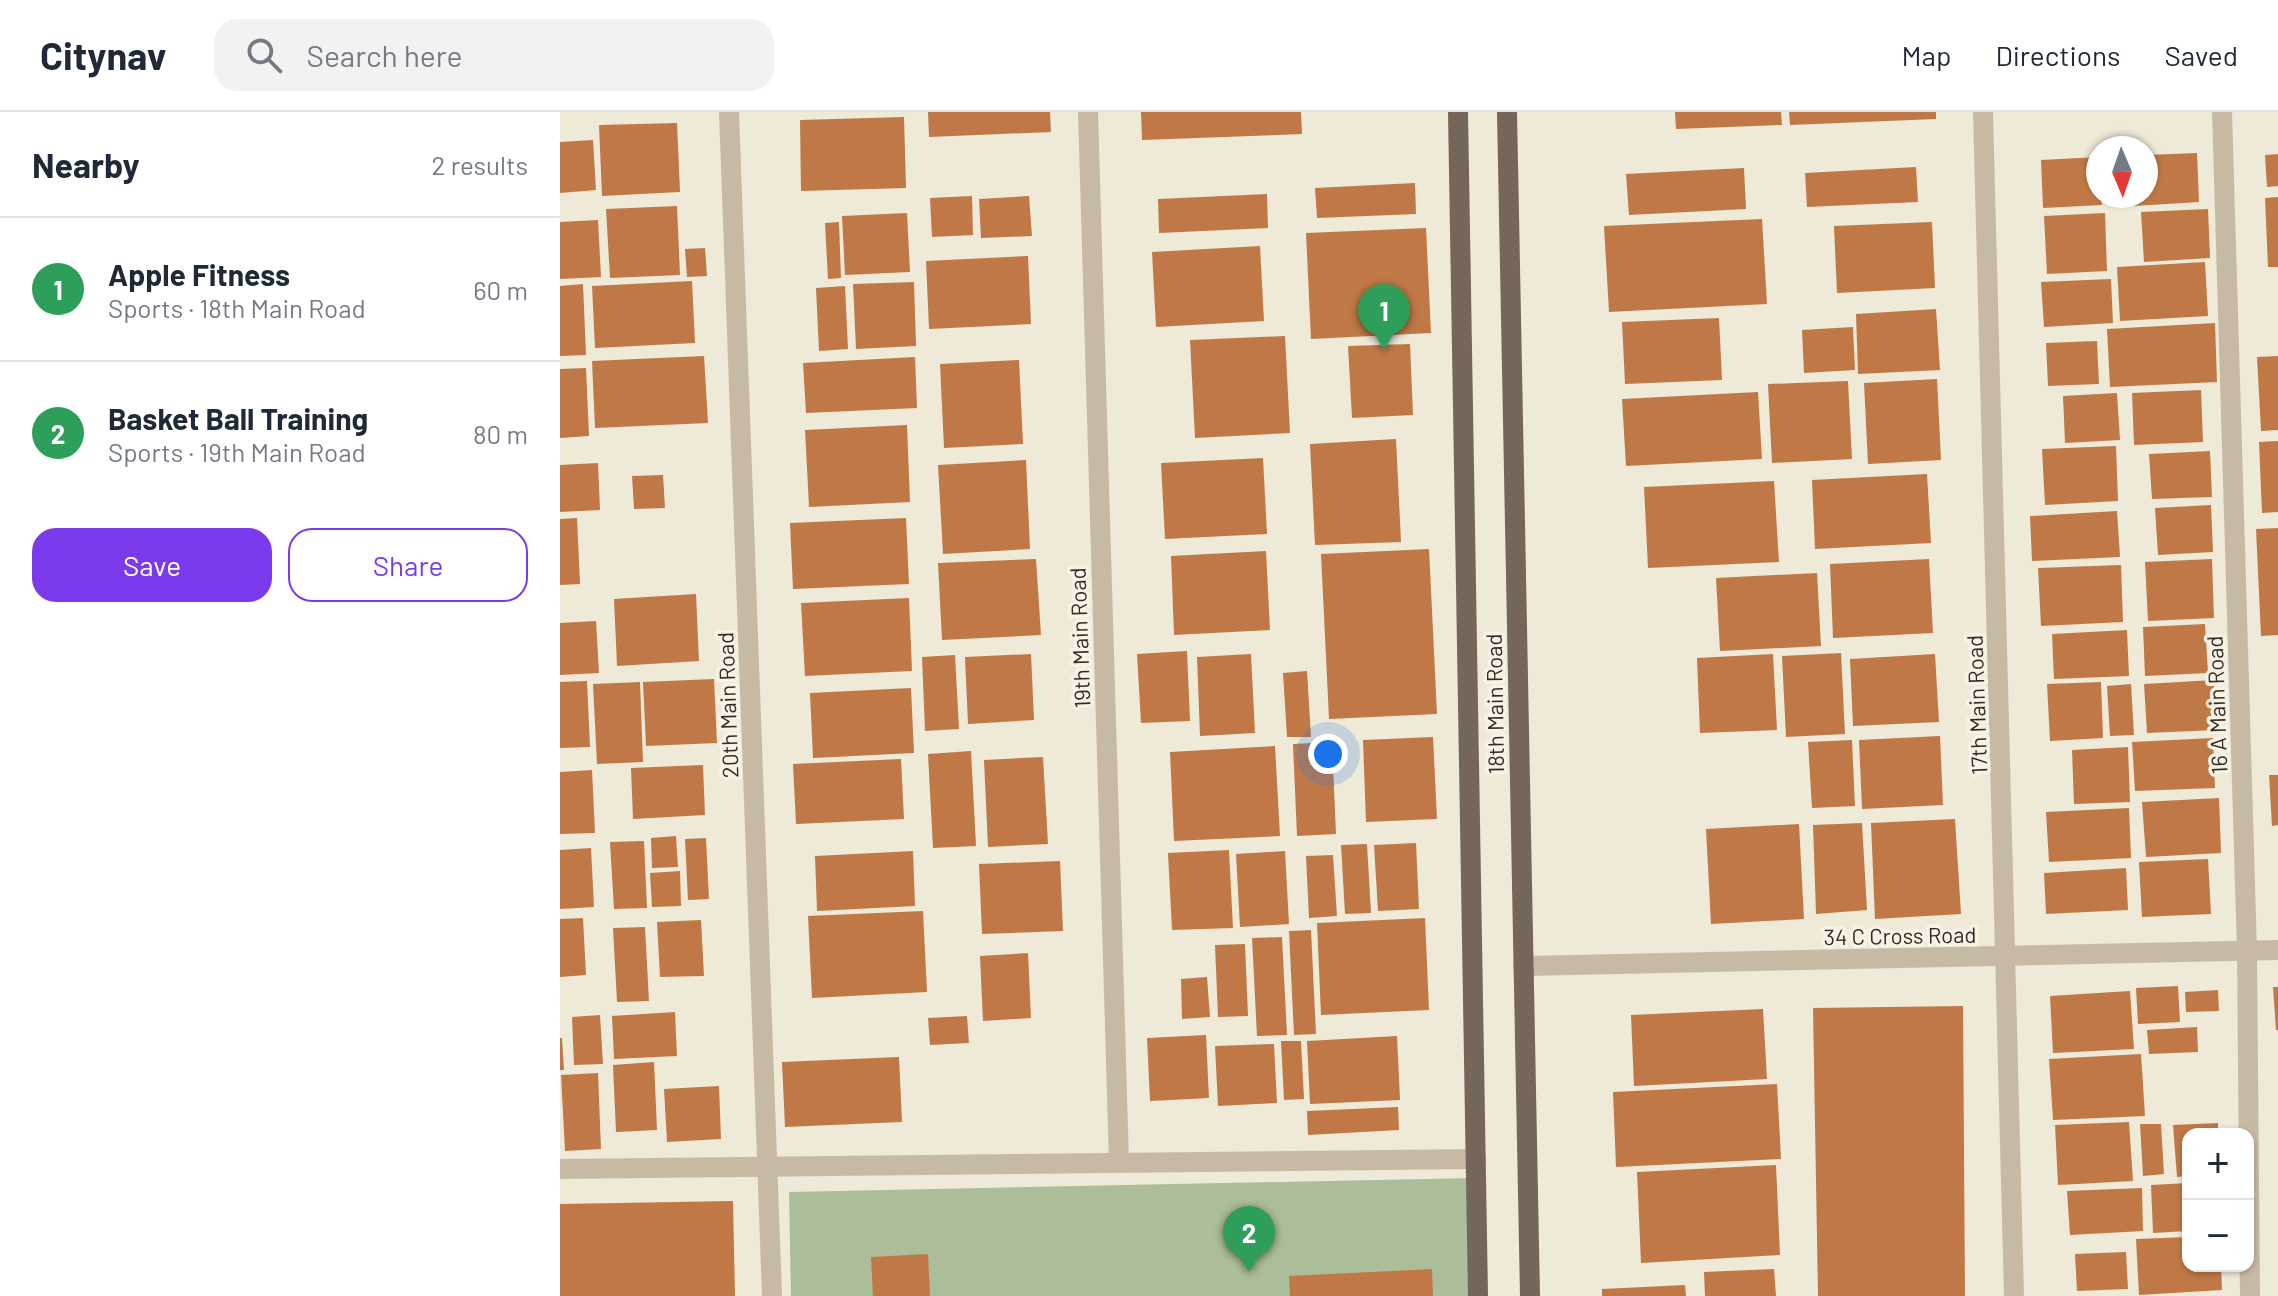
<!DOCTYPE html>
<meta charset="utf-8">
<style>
body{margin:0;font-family:Barlow,sans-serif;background:#f2f2f3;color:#1f2937}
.controls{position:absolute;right:24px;bottom:24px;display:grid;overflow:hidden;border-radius:16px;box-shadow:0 2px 6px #0004}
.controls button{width:72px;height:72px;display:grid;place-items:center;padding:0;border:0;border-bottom:2px solid #e0e1e3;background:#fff;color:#1f2937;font:40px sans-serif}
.compass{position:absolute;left:1526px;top:24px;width:72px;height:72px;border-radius:50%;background:#fff;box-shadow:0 2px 6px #0004;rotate:178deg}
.you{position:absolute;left:768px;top:642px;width:28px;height:28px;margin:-20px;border:6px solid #fff;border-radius:50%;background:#1a73e8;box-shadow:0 0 0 12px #1a73e833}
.badge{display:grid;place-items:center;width:52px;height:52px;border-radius:50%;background:#7c3aed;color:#fff;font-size:26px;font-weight:700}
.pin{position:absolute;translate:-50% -66px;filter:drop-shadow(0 2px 4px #0008)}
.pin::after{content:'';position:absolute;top:42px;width:28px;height:24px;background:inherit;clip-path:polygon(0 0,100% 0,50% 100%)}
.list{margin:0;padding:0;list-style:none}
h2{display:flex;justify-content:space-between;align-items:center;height:104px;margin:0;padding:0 32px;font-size:34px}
h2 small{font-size:26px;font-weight:400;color:#747a83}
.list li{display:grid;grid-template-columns:52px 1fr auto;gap:24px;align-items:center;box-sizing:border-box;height:144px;padding:0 32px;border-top:2px solid #e0e1e3}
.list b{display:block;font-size:30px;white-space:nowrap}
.list p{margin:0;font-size:26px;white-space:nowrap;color:#747a83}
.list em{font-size:26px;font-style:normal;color:#747a83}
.actions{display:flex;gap:16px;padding:24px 32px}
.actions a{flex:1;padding:18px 0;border:2px solid #7c3aed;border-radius:24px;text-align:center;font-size:28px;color:#7c3aed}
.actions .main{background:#7c3aed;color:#fff}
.icon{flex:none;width:44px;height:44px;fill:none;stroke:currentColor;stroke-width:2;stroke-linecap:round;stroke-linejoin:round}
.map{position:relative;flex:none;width:1718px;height:1184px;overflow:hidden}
header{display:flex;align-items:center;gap:48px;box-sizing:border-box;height:112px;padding:0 40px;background:#fff;border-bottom:2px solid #e0e1e3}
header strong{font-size:38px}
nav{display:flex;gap:44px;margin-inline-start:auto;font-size:28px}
.search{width:560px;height:72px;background:#f2f2f3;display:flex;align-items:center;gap:20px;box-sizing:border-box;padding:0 28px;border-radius:24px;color:#747a83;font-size:30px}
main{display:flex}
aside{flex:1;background:#fff}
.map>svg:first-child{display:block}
.green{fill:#abbd99}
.building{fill:#c07946}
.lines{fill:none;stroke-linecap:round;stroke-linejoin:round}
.minor{stroke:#c7baa5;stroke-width:20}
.major{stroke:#746658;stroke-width:20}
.labels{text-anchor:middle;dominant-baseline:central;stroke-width:7;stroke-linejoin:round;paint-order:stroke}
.street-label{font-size:22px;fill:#332c26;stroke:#f8f2e4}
</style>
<header>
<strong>Citynav</strong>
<div class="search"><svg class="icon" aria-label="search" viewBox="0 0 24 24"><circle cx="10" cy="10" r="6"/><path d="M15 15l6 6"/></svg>Search here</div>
<nav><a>Map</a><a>Directions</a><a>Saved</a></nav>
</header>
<main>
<aside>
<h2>Nearby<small>2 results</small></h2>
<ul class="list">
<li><span class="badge" style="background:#2e9e5b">1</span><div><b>Apple Fitness</b><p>Sports · 18th Main Road</p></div><em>60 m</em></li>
<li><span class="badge" style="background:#2e9e5b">2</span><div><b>Basket Ball Training</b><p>Sports · 19th Main Road</p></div><em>80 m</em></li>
</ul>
<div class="actions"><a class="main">Save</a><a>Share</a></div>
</aside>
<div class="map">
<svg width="1718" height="1184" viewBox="0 0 1718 1184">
<rect width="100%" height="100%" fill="#efe9d8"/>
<path class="green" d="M 913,1066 L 914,1184 L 231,1184 L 229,1080 Z"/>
<g class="building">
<path d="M 368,0 L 490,0 L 491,20 L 369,25 Z"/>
<path d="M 581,0 L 741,0 L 742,22 L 582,28 Z"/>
<path d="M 1115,0 L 1221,0 L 1222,13 L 1116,17 Z"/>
<path d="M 1229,0 L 1376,0 L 1376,7 L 1230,13 Z"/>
<path d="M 344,5 L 346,76 L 241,79 L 240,8 Z"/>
<path d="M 117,11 L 120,80 L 42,84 L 39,13 Z"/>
<path d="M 33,28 L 36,78 L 0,81 L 0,30 Z"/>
<path d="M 1637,41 L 1639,90 L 1574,94 L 1574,84 L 1586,84 L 1586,43 Z"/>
<path d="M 1718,42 L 1718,74 L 1707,75 L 1705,43 Z"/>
<path d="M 1538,45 L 1538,84 L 1541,84 L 1542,93 L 1483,96 L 1481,48 Z"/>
<path d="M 1356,55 L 1358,90 L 1247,95 L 1245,61 Z"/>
<path d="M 1184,56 L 1186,97 L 1069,103 L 1066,62 Z"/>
<path d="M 855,71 L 856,102 L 757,106 L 755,76 Z"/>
<path d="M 707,82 L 708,116 L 599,121 L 598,87 Z"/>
<path d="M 412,84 L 413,123 L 372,125 L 370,86 Z"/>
<path d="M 469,84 L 472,124 L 421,126 L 419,87 Z"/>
<path d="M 1718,85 L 1718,155 L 1708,155 L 1705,86 Z"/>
<path d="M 117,94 L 120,163 L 50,166 L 46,97 Z"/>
<path d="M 1648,97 L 1650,146 L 1584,150 L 1581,100 Z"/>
<path d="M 347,101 L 350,160 L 285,163 L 282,104 Z"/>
<path d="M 1545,101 L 1547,159 L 1487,162 L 1484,104 Z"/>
<path d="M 1202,107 L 1207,192 L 1049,200 L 1044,114 Z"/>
<path d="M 38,108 L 41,165 L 0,167 L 0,110 Z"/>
<path d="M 279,110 L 281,166 L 268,167 L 265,111 Z"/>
<path d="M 1372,110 L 1375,176 L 1277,181 L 1274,114 Z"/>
<path d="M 866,116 L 871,221 L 751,227 L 746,121 Z"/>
<path d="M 700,134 L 704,209 L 596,215 L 592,140 Z"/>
<path d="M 145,136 L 147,164 L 127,165 L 125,137 Z"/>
<path d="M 468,144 L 471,212 L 369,217 L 366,149 Z"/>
<path d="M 1645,150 L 1648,204 L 1560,209 L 1557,155 Z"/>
<path d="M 1551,167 L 1553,211 L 1484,215 L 1481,170 Z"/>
<path d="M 132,169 L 135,231 L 35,236 L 32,174 Z"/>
<path d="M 354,170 L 356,234 L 296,237 L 293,172 Z"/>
<path d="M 23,172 L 26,243 L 0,244 L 0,174 Z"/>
<path d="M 285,174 L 288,237 L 259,239 L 256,176 Z"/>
<path d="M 1376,197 L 1380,258 L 1298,262 L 1296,202 Z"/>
<path d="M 1159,206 L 1162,268 L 1065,272 L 1062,210 Z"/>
<path d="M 1655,211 L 1657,270 L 1550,275 L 1547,217 Z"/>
<path d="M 1293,215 L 1295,258 L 1244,261 L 1242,218 Z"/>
<path d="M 725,224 L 730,321 L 635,326 L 630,228 Z"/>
<path d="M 1537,229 L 1539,272 L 1488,274 L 1486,231 Z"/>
<path d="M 850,232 L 853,303 L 792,306 L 788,234 Z"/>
<path d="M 144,244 L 148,311 L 35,316 L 32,249 Z"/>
<path d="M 1718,244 L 1718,318 L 1701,319 L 1697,245 Z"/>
<path d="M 355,245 L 357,296 L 246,301 L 243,251 Z"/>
<path d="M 459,248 L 463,332 L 384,336 L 380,252 Z"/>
<path d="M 26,256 L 29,324 L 0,326 L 0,257 Z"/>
<path d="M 1377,267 L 1381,348 L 1308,352 L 1304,271 Z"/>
<path d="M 1288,269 L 1292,347 L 1212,351 L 1208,272 Z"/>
<path d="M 1641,278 L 1643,330 L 1574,333 L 1572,281 Z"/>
<path d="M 1198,280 L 1202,347 L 1066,354 L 1062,287 Z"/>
<path d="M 1557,281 L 1560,328 L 1505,331 L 1503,284 Z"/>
<path d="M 347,313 L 350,390 L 249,395 L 245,318 Z"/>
<path d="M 836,327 L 841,430 L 755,433 L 750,332 Z"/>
<path d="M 1718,329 L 1718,400 L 1702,401 L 1699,330 Z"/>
<path d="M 1556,334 L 1558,389 L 1485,393 L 1482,337 Z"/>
<path d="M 1650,339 L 1652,385 L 1592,387 L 1589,342 Z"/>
<path d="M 703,346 L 707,422 L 605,427 L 601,351 Z"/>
<path d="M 466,348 L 470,437 L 383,442 L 378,353 Z"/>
<path d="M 38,351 L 40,398 L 0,400 L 0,353 Z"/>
<path d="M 1367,362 L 1371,431 L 1255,437 L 1252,368 Z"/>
<path d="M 103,363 L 105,396 L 74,397 L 72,364 Z"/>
<path d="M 1214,369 L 1219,450 L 1088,456 L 1084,375 Z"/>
<path d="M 1651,393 L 1653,440 L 1598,443 L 1595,396 Z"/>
<path d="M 1557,399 L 1560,445 L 1472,449 L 1470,404 Z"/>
<path d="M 17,406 L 20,472 L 0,473 L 0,407 Z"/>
<path d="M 346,406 L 349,472 L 233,477 L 230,411 Z"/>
<path d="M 1718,416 L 1718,523 L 1701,524 L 1696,417 Z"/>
<path d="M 869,437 L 877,602 L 769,607 L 761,442 Z"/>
<path d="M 706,439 L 710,518 L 614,523 L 611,444 Z"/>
<path d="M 476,447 L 481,523 L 382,528 L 378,451 Z"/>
<path d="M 1369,447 L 1373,521 L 1273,526 L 1270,452 Z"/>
<path d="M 1652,447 L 1654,506 L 1588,509 L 1585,450 Z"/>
<path d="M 1561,453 L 1563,510 L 1481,514 L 1478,456 Z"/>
<path d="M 1257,461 L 1261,534 L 1160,539 L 1156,466 Z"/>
<path d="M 136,482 L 139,549 L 57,554 L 54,487 Z"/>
<path d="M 349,486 L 352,559 L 245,564 L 241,491 Z"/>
<path d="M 36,509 L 39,561 L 0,563 L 0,511 Z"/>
<path d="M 1645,512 L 1648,561 L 1585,564 L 1583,515 Z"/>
<path d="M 1567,518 L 1569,564 L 1494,567 L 1492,522 Z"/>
<path d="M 627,539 L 630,609 L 581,611 L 577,542 Z"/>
<path d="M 1281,541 L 1285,622 L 1226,625 L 1222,544 Z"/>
<path d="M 471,542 L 474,608 L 408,612 L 405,545 Z"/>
<path d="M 691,542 L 695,621 L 640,624 L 637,545 Z"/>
<path d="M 1213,542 L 1217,618 L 1140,621 L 1137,546 Z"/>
<path d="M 1375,542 L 1379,610 L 1293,614 L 1290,547 Z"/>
<path d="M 395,543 L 399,617 L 365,619 L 362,545 Z"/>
<path d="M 747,559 L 751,625 L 727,625 L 723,561 Z"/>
<path d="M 154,567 L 157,631 L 86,634 L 83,570 Z"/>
<path d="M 1654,568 L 1656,618 L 1587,621 L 1584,572 Z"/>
<path d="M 27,569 L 30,635 L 0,636 L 0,570 Z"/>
<path d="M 80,570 L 83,650 L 37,652 L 33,572 Z"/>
<path d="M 1541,570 L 1543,626 L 1490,629 L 1487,572 Z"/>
<path d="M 1571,572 L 1574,623 L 1550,624 L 1547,574 Z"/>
<path d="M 351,576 L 354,641 L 253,646 L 250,581 Z"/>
<path d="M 1380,624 L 1383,693 L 1302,697 L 1299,628 Z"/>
<path d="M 873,625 L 877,707 L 806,710 L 803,628 Z"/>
<path d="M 1653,626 L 1655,676 L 1575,679 L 1572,630 Z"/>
<path d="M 1292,628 L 1295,694 L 1252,696 L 1248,630 Z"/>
<path d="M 772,630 L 776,722 L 737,724 L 733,632 Z"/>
<path d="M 715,634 L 720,724 L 614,729 L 610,640 Z"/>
<path d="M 1568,635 L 1570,690 L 1514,692 L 1512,638 Z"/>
<path d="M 411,639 L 416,734 L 373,736 L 368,642 Z"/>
<path d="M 483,645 L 488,732 L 428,735 L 424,648 Z"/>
<path d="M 341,647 L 344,707 L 236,712 L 233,652 Z"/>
<path d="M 143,653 L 145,703 L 73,707 L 71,656 Z"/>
<path d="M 32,658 L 35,721 L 0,722 L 0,660 Z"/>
<path d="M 1709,663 L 1718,663 L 1718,713 L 1712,714 Z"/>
<path d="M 1659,686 L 1661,741 L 1586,745 L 1582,690 Z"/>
<path d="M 1569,696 L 1571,746 L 1489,750 L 1486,700 Z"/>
<path d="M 1395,707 L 1401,802 L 1315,807 L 1311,711 Z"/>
<path d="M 1302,711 L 1307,798 L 1256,802 L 1253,713 Z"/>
<path d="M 1239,712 L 1244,807 L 1151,812 L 1146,717 Z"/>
<path d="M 116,724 L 118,755 L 92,756 L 91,726 Z"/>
<path d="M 146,726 L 149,787 L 128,788 L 125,727 Z"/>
<path d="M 84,729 L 87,796 L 54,797 L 50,730 Z"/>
<path d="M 856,731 L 859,797 L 818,799 L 814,733 Z"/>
<path d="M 807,732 L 811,801 L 785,802 L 781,733 Z"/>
<path d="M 31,736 L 34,795 L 0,797 L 0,738 Z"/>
<path d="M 669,738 L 673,816 L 612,818 L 608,741 Z"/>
<path d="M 353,739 L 355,794 L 257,799 L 255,744 Z"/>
<path d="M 725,739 L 729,812 L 680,815 L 676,742 Z"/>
<path d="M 773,743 L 777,804 L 749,806 L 746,744 Z"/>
<path d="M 1648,747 L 1651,802 L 1582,805 L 1579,750 Z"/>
<path d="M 500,749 L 503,819 L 422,822 L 419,752 Z"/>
<path d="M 1566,756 L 1568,798 L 1486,802 L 1484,761 Z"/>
<path d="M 120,759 L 121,794 L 92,795 L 90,761 Z"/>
<path d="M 363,799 L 367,880 L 252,886 L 248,804 Z"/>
<path d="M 23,806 L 26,863 L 0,865 L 0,807 Z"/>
<path d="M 865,806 L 869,898 L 761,903 L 757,811 Z"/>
<path d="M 141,808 L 144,864 L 100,865 L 97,810 Z"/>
<path d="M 85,815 L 89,889 L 57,890 L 53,816 Z"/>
<path d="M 751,818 L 756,922 L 734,923 L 729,819 Z"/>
<path d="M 722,825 L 727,923 L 697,924 L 692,826 Z"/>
<path d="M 685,832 L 688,904 L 658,905 L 655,833 Z"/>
<path d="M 468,841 L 471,906 L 423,909 L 420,844 Z"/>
<path d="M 647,865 L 650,905 L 622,907 L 621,867 Z"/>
<path d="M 1618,874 L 1620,910 L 1578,912 L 1576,876 Z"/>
<path d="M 1713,875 L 1718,875 L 1718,918 L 1716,918 Z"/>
<path d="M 1658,878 L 1659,899 L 1626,900 L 1625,880 Z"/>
<path d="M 1570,879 L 1574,937 L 1493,941 L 1490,884 Z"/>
<path d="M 1403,894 L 1405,1184 L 1258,1184 L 1253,896 Z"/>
<path d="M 1203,897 L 1207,967 L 1074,974 L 1071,903 Z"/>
<path d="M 115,900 L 117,944 L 54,947 L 52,904 Z"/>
<path d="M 40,903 L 43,952 L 14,953 L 12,905 Z"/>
<path d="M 407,904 L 409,931 L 370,933 L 368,906 Z"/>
<path d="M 1637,915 L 1638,940 L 1589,942 L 1587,918 Z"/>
<path d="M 646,923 L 649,986 L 590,989 L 587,926 Z"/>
<path d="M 837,924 L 840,988 L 750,992 L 747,929 Z"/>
<path d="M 0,926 L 2,926 L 4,958 L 0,958 Z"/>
<path d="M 721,929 L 741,929 L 744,987 L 724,988 Z"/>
<path d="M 714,932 L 717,991 L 658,994 L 655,934 Z"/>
<path d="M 1581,942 L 1585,1004 L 1493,1008 L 1489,947 Z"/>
<path d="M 339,945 L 342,1010 L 225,1015 L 222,950 Z"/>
<path d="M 94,950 L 97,1018 L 56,1020 L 53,953 Z"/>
<path d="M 38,961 L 41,1037 L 5,1039 L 1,963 Z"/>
<path d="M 1217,972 L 1221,1047 L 1056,1055 L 1053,980 Z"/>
<path d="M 159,974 L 161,1027 L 107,1030 L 104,977 Z"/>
<path d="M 838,995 L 839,1018 L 748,1023 L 747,999 Z"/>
<path d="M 1569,1010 L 1573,1069 L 1498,1073 L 1495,1013 Z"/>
<path d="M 1658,1011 L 1658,1022 L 1628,1022 L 1628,1064 L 1617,1065 L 1613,1013 Z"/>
<path d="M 1580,1012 L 1601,1012 L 1604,1062 L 1583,1064 Z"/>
<path d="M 1216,1053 L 1220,1143 L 1081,1151 L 1077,1060 Z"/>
<path d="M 1628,1071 L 1628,1119 L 1593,1121 L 1591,1073 Z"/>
<path d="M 1582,1076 L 1583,1119 L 1510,1123 L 1507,1079 Z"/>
<path d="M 173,1089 L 175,1184 L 0,1184 L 0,1092 Z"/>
<path d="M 1628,1125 L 1628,1154 L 1661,1154 L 1662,1178 L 1579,1183 L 1576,1127 Z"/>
<path d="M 1566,1140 L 1568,1177 L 1517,1179 L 1515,1142 Z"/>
<path d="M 368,1142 L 370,1184 L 313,1184 L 311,1145 Z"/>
<path d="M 872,1157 L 873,1184 L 730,1184 L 729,1164 Z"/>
<path d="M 1214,1157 L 1216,1184 L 1145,1184 L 1144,1160 Z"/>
<path d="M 1125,1173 L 1126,1184 L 1042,1184 L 1042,1177 Z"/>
</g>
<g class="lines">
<g class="minor">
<path d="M 169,0 L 212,1184"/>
<path d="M 528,0 L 559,1050"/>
<path d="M 1423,0 L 1454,1184"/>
<path d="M 1662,0 L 1687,839 L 1690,1184"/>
<path d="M 963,854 L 1718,838"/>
<path d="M 0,1057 L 916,1047"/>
</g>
<g class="major">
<path d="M 898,0 L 918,1184"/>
<path d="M 947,0 L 970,1184"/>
</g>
</g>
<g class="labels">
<g class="street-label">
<text transform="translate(519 526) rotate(-92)">19th Main Road</text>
<text transform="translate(934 592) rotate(-91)">18th Main Road</text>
<text transform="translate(167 593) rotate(-92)">20th Main Road</text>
<text transform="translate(1416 593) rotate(-92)">17th Main Road</text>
<text transform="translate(1656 593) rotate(-92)">16 A Main Road</text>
<text transform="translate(1340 823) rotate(-1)">34 C Cross Road</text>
</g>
</g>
</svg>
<div class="controls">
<button>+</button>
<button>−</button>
</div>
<svg class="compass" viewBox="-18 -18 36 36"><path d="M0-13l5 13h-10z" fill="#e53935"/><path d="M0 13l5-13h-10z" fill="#747a83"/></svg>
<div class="you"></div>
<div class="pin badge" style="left:824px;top:238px;background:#2e9e5b">1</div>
<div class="pin badge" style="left:689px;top:1160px;background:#2e9e5b">2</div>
</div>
</main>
